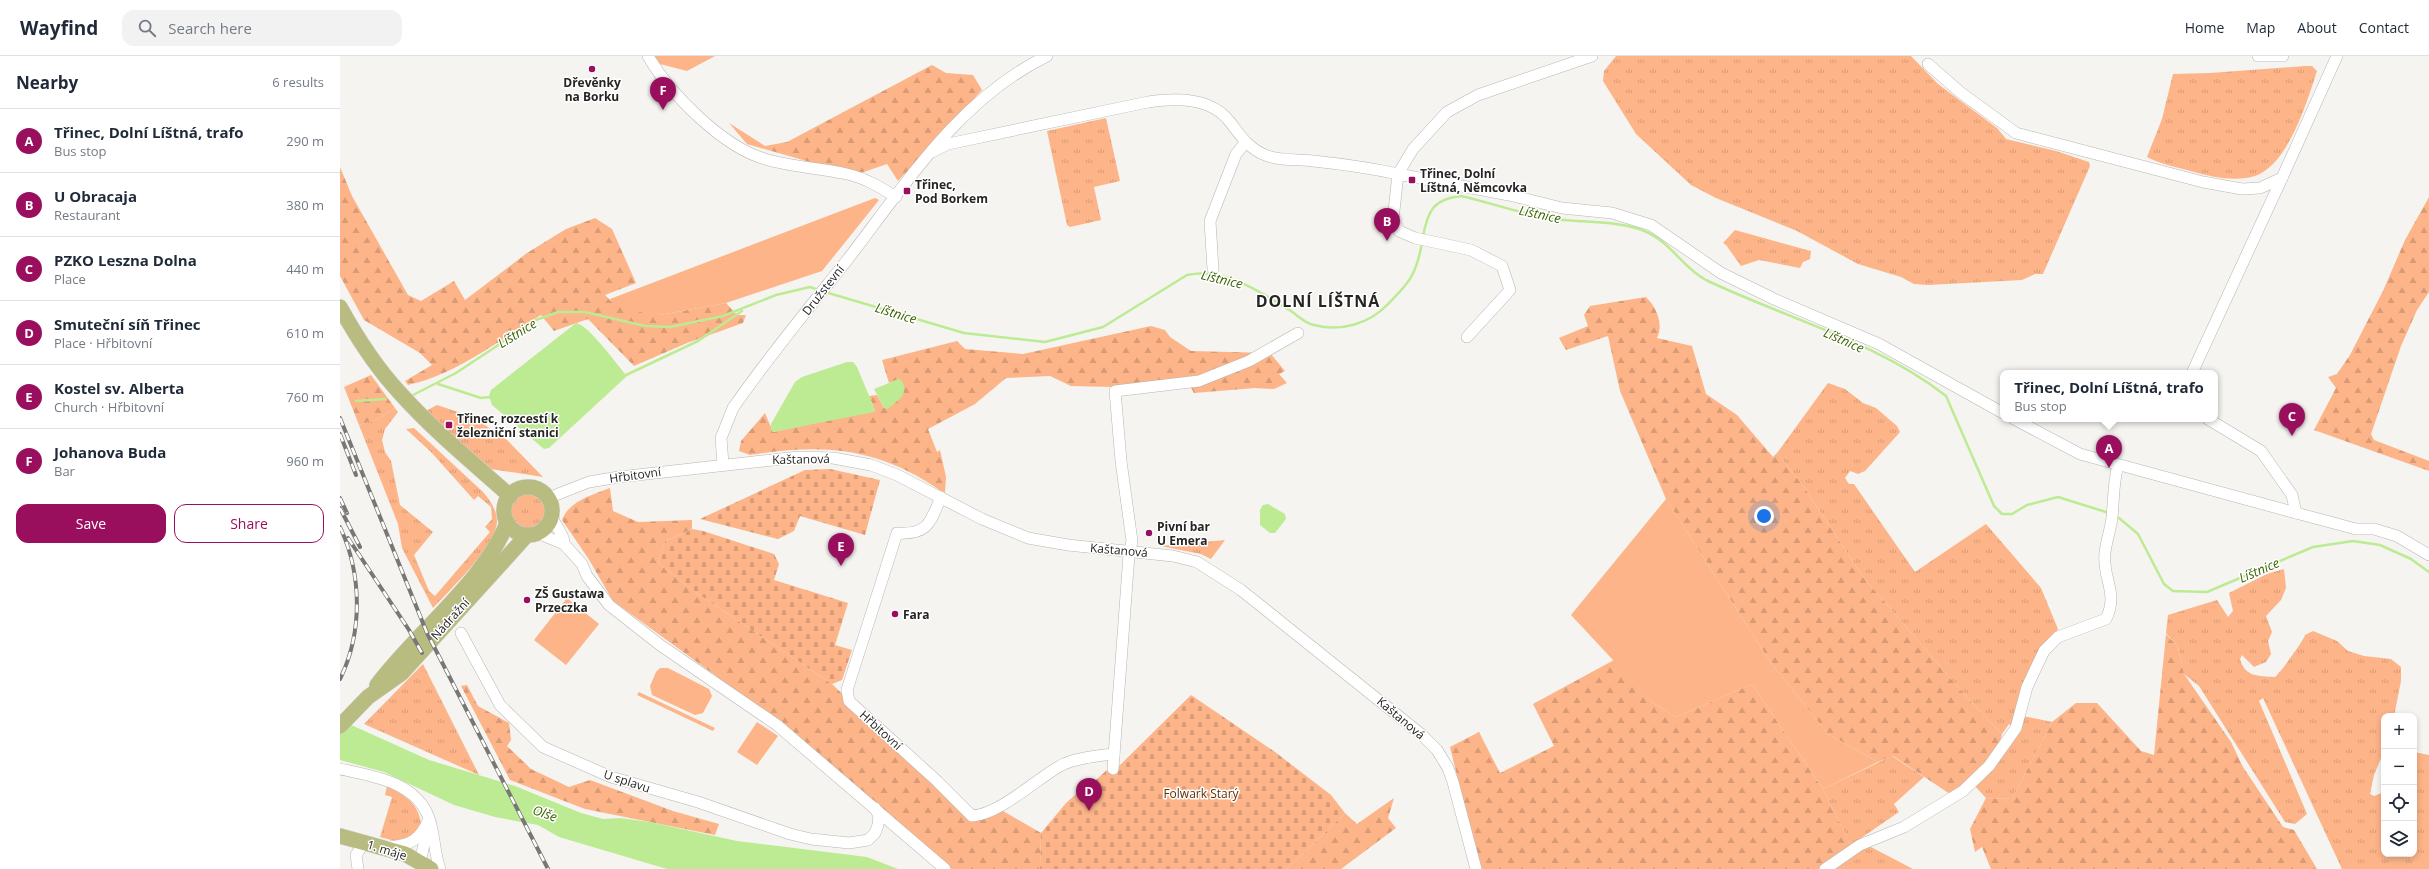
<!DOCTYPE html>
<meta charset="utf-8">
<style>
body{margin:0;font-family:"Open Sans",sans-serif;background:#f2f2f3;color:#1f2937}
.controls{position:absolute;right:12px;bottom:12px;display:grid;overflow:hidden;border-radius:8px;box-shadow:0 2px 6px #0003}
.controls button{width:36px;height:36px;display:grid;place-items:center;padding:0;border:0;border-bottom:1px solid #e0e1e3;background:#fff;color:#1f2937;font:20px sans-serif}
.you{position:absolute;left:1424px;top:460px;width:14px;height:14px;margin:-10px;border:3px solid #fff;border-radius:50%;background:#1a73e8;box-shadow:0 0 0 6px #1a73e833}
.badge{display:grid;place-items:center;width:26px;height:26px;border-radius:50%;background:#9a0e5e;color:#fff;font-size:13px;font-weight:700}
.pin{position:absolute;translate:-50% -33px;filter:drop-shadow(0 1px 2px #0008)}
.pin::after{content:'';position:absolute;top:21px;width:14px;height:12px;background:inherit;clip-path:polygon(0 0,100% 0,50% 100%)}
.popup{position:absolute;left:1660px;top:314px;width:218px;height:52px;box-sizing:border-box;display:grid;place-content:center;border-radius:8px;background:#fff;filter:drop-shadow(0 1px 3px #0005);font-size:13px;white-space:nowrap;color:#747a83}
.popup b{font-size:15px;color:#1f2937}
.popup::after{content:'';position:absolute;left:50%;top:100%;margin-left:-8px;border:8px solid transparent;border-top-color:#fff}
.list{margin:0;padding:0;list-style:none}
h2{display:flex;justify-content:space-between;align-items:center;height:52px;margin:0;padding:0 16px;font-size:17px}
h2 small{font-size:13px;font-weight:400;color:#747a83}
.list li{display:grid;grid-template-columns:26px 1fr auto;gap:12px;align-items:center;box-sizing:border-box;height:64px;padding:0 16px;border-top:1px solid #e0e1e3}
.list b{display:block;font-size:15px;white-space:nowrap}
.list p{margin:0;font-size:13px;white-space:nowrap;color:#747a83}
.list em{font-size:13px;font-style:normal;color:#747a83}
.actions{display:flex;gap:8px;padding:12px 16px}
.actions a{flex:1;padding:9px 0;border:1px solid #9a0e5e;border-radius:12px;text-align:center;font-size:14px;color:#9a0e5e}
.actions .main{background:#9a0e5e;color:#fff}
.icon{flex:none;width:22px;height:22px;fill:none;stroke:currentColor;stroke-width:2;stroke-linecap:round;stroke-linejoin:round}
.map{position:relative;flex:none;width:2089px;height:813px;overflow:hidden}
header{display:flex;align-items:center;gap:24px;box-sizing:border-box;height:56px;padding:0 20px;background:#fff;border-bottom:1px solid #e0e1e3}
header strong{font-size:19px}
nav{display:flex;gap:22px;margin-inline-start:auto;font-size:14px}
.search{width:280px;height:36px;background:#f2f2f3;display:flex;align-items:center;gap:10px;box-sizing:border-box;padding:0 14px;border-radius:12px;color:#747a83;font-size:15px}
main{display:flex}
aside{flex:1;background:#fff}
.map>svg:first-child{display:block}
.grass{fill:url(#grass-tufts)}
.forest{fill:url(#forest-firs)}
.cemetery{fill:url(#cemetery-stones)}
.garden{fill:#fcb488}
.water{fill:#bdeb94}
.lines{fill:none;stroke-linecap:round;stroke-linejoin:round}
.stream{stroke:#bdeb94;stroke-width:2.5}
.minor-casing{stroke:#b7b6b2;stroke-width:12}
.major-casing{stroke:#cfcfcf;stroke-width:16}
.minor{stroke:#fff;stroke-width:11}
.major{stroke:#b9bc80;stroke-width:15}
.rail-casing{stroke:#787775;stroke-width:4}
.rail{stroke:#fff;stroke-width:2.5;stroke-dasharray:8;stroke-linecap:butt}
.poi-dot{fill:#9a0e5e;stroke:#fff;stroke-width:1.5}
.labels{text-anchor:middle;dominant-baseline:central;stroke-width:3;stroke-linejoin:round;paint-order:stroke}
.poi-label{font-size:12px;font-weight:bold;fill:#262524;stroke:#fff;text-anchor:start}
.street-label{font-size:12px;fill:#262524;stroke:#fff}
.park-label{font-size:12px;fill:#612c00;stroke:#fff}
.water-label{font-size:13px;font-style:italic;fill:#3d6404;stroke:#fff}
.district-label{font-size:16px;font-weight:bold;letter-spacing:1px;fill:#262524;stroke:#fff}
</style>
<header>
<strong>Wayfind</strong>
<div class="search"><svg class="icon" aria-label="search" viewBox="0 0 24 24"><circle cx="10" cy="10" r="6"/><path d="M15 15l6 6"/></svg>Search here</div>
<nav><a>Home</a><a>Map</a><a>About</a><a>Contact</a></nav>
</header>
<main>
<aside>
<h2>Nearby<small>6 results</small></h2>
<ul class="list">
<li><span class="badge">A</span><div><b>Třinec, Dolní Líštná, trafo</b><p>Bus stop</p></div><em>290 m</em></li>
<li><span class="badge">B</span><div><b>U Obracaja</b><p>Restaurant</p></div><em>380 m</em></li>
<li><span class="badge">C</span><div><b>PZKO Leszna Dolna</b><p>Place</p></div><em>440 m</em></li>
<li><span class="badge">D</span><div><b>Smuteční síň Třinec</b><p>Place · Hřbitovní</p></div><em>610 m</em></li>
<li><span class="badge">E</span><div><b>Kostel sv. Alberta</b><p>Church · Hřbitovní</p></div><em>760 m</em></li>
<li><span class="badge">F</span><div><b>Johanova Buda</b><p>Bar</p></div><em>960 m</em></li>
</ul>
<div class="actions"><a class="main">Save</a><a>Share</a></div>
</aside>
<div class="map">
<svg width="2089" height="813" viewBox="0 0 2089 813">
<defs>
<pattern id="grass-tufts" width="24" height="20" patternUnits="userSpaceOnUse"><rect width="24" height="20" fill="#fcb488"/><path d="M3 7l-1-3M5 7V3M7 7l1-3M15 17l-1-3M17 17v-4M19 17l1-3" fill="none" stroke="#d89b75"/></pattern>
<pattern id="forest-firs" width="22" height="20" patternUnits="userSpaceOnUse"><rect width="22" height="20" fill="#fcb488"/><path d="M5 1l3.5 6h-7zM16 11l3.5 6h-7z" fill="#d89b75"/></pattern>
<pattern id="cemetery-stones" width="16" height="16" patternUnits="userSpaceOnUse"><rect width="16" height="16" fill="#fcb488"/><path d="M2 7V4a2 2 0 0 1 4 0v3zM10 15v-3a2 2 0 0 1 4 0v3z" fill="#d89b75"/></pattern>
</defs>
<rect width="100%" height="100%" fill="#f5f4f0"/>
<g class="grass">
<path d="M 1276,0 L 1571,0 L 1598,28 L 1657,72 L 1666,83 L 1716,95 L 1749,106 L 1750,110 L 1703,218 L 1695,218 L 1682,224 L 1588,229 L 1574,228 L 1561,221 L 1518,208 L 1457,175 L 1376,142 L 1351,129 L 1296,78 L 1263,25 L 1264,15 Z"/>
<path d="M 1965,10 L 1972,10 L 1977,15 C 1967,46 1948,109 1915,120 C 1896,126 1872,121 1854,116 C 1838,111 1822,109 1807,101 L 1822,63 L 1833,18 L 1870,17 Z"/>
<path d="M 766,62 L 780,125 L 754,131 L 761,164 L 730,171 L 727,169 L 707,75 Z"/>
<path d="M 1395,174 L 1471,195 L 1470,203 L 1463,206 L 1460,212 L 1419,204 L 1401,210 L 1386,189 L 1383,187 Z"/>
<path d="M 1488,327 L 1505,333 L 1523,347 L 1536,352 L 1557,370 L 1560,376 L 1525,415 L 1518,418 L 1510,415 L 1505,422 L 1509,428 L 1514,428 L 1575,516 L 1646,468 L 1701,532 L 1718,573 L 1697,605 L 1674,671 L 1669,668 L 1662,678 L 1630,645 L 1523,521 L 1464,431 L 1437,397 Z"/>
<path d="M 97,349 L 133,361 L 167,384 L 203,421 L 151,413 L 86,355 Z"/>
<path d="M 55,352 L 58,356 L 45,373 L 42,384 L 45,396 L 51,405 L 60,449 L 93,476 L 74,499 L 89,535 L 95,540 L 150,476 L 145,471 L 152,463 L 151,451 L 138,440 L 134,444 L 91,396 L 66,373 L 74,372 L 142,435 C 151,445 160,458 156,472 C 150,495 110,534 93,552 L 62,492 L 58,468 L 19,369 L 38,363 Z"/>
<circle cx="188" cy="455" r="17"/>
<path d="M 885,484 L 871,503 L 861,498 L 820,490 Z"/>
<path d="M 1944,513 L 1946,532 L 1941,544 L 1926,560 L 1932,576 L 1928,585 L 1931,598 L 1926,606 L 1914,611 L 1902,599 L 1900,603 C 1905,621 1918,620 1935,621 C 1940,617 1964,584 1965,579 L 1973,575 L 1997,585 L 2008,595 L 2024,600 L 2051,603 L 2061,611 L 2061,625 L 2054,660 L 2044,660 L 2044,695 L 2034,719 L 2030,738 L 2034,740 L 2044,736 L 2044,798 L 2074,798 L 2074,696 L 2089,699 L 2089,813 L 2002,813 L 1923,642 L 1919,645 L 1967,758 L 1955,768 L 1945,766 L 1859,630 L 1844,618 L 1838,591 L 1826,577 L 1828,559 L 1877,544 L 1888,561 L 1893,555 L 1889,537 L 1927,518 Z"/>
<path d="M 83,608 L 139,719 L 24,668 Z"/>
<path d="M 1683,660 L 1712,666 L 1672,743 L 1646,742 L 1633,728 C 1656,709 1677,690 1683,660 Z"/>
<path d="M 1552,700 L 1584,721 L 1554,748 L 1559,756 L 1511,789 L 1483,733 Z"/>
<path d="M 47,730 C 64,739 79,747 81,768 L 73,781 L 55,785 L 40,781 L 52,741 L 45,739 Z"/>
<path d="M 1527,789 L 1573,813 L 1496,813 Z"/>
</g>
<g class="forest">
<path d="M 592,9 L 606,17 L 633,19 L 642,34 L 558,125 L 547,108 L 515,119 L 407,88 L 389,67 L 425,90 L 447,86 Z"/>
<path d="M 0,111 L 12,140 L 68,239 L 81,245 L 114,225 L 125,244 L 187,197 L 226,173 L 255,162 L 272,173 L 296,227 L 265,239 L 271,245 L 320,259 L 386,247 L 397,259 L 406,259 L 403,267 L 347,287 L 294,310 L 248,263 L 214,275 L 201,259 C 159,284 116,319 68,329 L 65,325 L 92,309 L 80,297 L 24,264 L 0,220 Z"/>
<path d="M 2089,141 L 2089,236 L 2077,254 L 2061,290 L 2031,378 L 2034,384 L 2089,405 L 2089,415 L 1974,374 L 1996,332 L 1988,321 L 1997,318 L 2010,299 L 2043,235 L 2065,184 Z"/>
<path d="M 1306,241 C 1316,251 1324,267 1317,282 L 1352,290 L 1366,338 L 1397,359 L 1433,401 L 1437,397 L 1464,431 L 1523,521 L 1630,645 L 1662,678 L 1657,697 L 1630,725 L 1610,738 L 1553,700 L 1538,706 L 1488,678 L 1431,607 L 1326,443 L 1280,335 L 1268,280 L 1226,294 L 1219,282 L 1248,270 L 1244,259 L 1250,250 Z"/>
<path d="M 811,270 L 825,274 L 830,281 L 851,295 L 930,297 L 945,315 L 939,318 L 947,327 L 934,333 L 915,332 L 854,337 L 847,325 L 773,331 L 731,330 L 710,320 L 666,322 L 635,348 L 588,373 L 597,396 L 600,394 L 606,421 L 605,436 L 601,435 C 539,392 485,387 410,399 L 399,395 L 401,385 L 425,357 L 433,376 L 535,354 L 529,340 L 537,339 L 544,352 L 559,323 L 549,327 L 542,304 L 617,285 L 625,293 L 683,298 Z"/>
<path d="M 31,319 L 55,352 L 38,363 L 19,369 L 4,331 Z"/>
<path d="M 270,432 L 273,455 L 298,466 L 352,464 L 352,473 L 325,485 L 318,507 L 354,535 L 492,628 L 635,766 L 658,750 L 663,755 L 701,777 L 700,813 L 611,813 L 441,667 L 273,545 L 248,502 L 222,464 C 229,445 252,439 270,432 Z"/>
<path d="M 1826,578 L 1838,591 L 1844,618 L 1891,686 L 1903,711 L 1943,771 L 1954,774 L 1977,813 L 1651,813 L 1642,791 L 1635,796 L 1630,773 L 1646,742 L 1672,743 L 1712,666 L 1736,647 L 1757,647 L 1801,695 L 1814,699 Z"/>
<path d="M 1274,604 L 1313,647 L 1336,661 L 1412,628 L 1483,733 L 1511,789 L 1496,813 L 1140,813 L 1110,691 L 1139,676 L 1160,717 L 1214,690 L 1193,648 Z"/>
<path d="M 127,629 L 138,650 L 169,667 L 171,684 L 167,690 L 191,713 L 229,731 L 250,724 L 333,755 L 379,768 L 375,779 L 245,753 L 170,724 L 121,630 Z"/>
<path d="M 1054,742 L 1048,762 L 1056,772 L 1001,813 L 947,813 L 1005,757 L 1017,768 Z"/>
</g>
<g class="cemetery">
<path d="M 490,413 L 540,424 L 525,479 L 460,460 L 454,475 L 438,483 L 360,463 L 465,414 Z"/>
<path d="M 352,473 L 363,475 L 434,498 L 439,508 L 434,524 L 508,547 L 495,589 L 512,594 L 502,624 L 492,628 L 354,535 L 318,507 L 325,485 Z"/>
<path d="M 851,639 L 935,696 L 991,739 L 1005,757 L 947,813 L 700,813 L 701,777 L 726,747 L 744,731 L 746,733 L 768,713 L 777,712 Z"/>
</g>
<g class="garden">
<path d="M 312,0 L 375,0 L 347,15 L 316,7 Z"/>
<path d="M 535,142 L 539,144 L 482,215 L 386,247 L 320,259 L 303,257 L 271,245 L 270,243 Z"/>
<path d="M 1326,443 L 1431,607 L 1488,678 L 1538,706 L 1483,733 L 1412,628 L 1336,661 L 1313,647 L 1231,559 Z"/>
<path d="M 227,542 L 259,568 L 226,609 L 194,584 Z"/>
<path d="M 320,612 L 328,612 L 369,633 L 372,640 L 363,657 L 355,659 L 312,639 L 310,630 L 316,616 Z"/>
<path d="M 299,636 L 375,672 L 373,675 L 297,639 Z"/>
<path d="M 417,666 L 438,680 L 417,709 L 397,696 Z"/>
</g>
<g class="water">
<path d="M 236,267 C 248,268 278,310 287,320 L 209,392 L 204,393 L 152,349 L 149,340 L 151,334 Z"/>
<path d="M 507,306 L 513,306 L 517,311 L 535,354 L 534,356 L 433,376 L 431,374 L 431,368 L 455,326 L 462,321 Z"/>
<path d="M 559,323 L 562,325 C 569,339 558,344 548,353 L 544,352 L 534,333 Z"/>
<path d="M 928,448 L 945,458 L 946,463 L 935,477 L 930,477 L 920,469 L 920,454 L 923,449 Z"/>
<path d="M 0,668 L 9,668 L 89,704 L 175,730 L 241,757 L 263,763 L 280,762 L 310,766 L 397,785 L 527,801 L 558,813 L 327,813 L 219,781 L 198,769 L 155,761 L 114,749 L 44,716 L 0,704 Z"/>
</g>
<g class="lines">
<g class="stream">
<path d="M 1083,180 C 1088,155 1093,143 1121,140 C 1152,147 1184,159 1215,163 C 1244,167 1271,164 1299,173 C 1330,183 1341,211 1366,224 C 1445,262 1536,285 1606,340 L 1654,450 L 1662,458 L 1672,458 L 1687,449 L 1718,441 L 1766,456"/>
<path d="M 485,236 L 624,277 L 705,286 L 763,271 L 847,219 C 885,211 920,236 951,255 C 958,260 966,268 974,269 C 1000,276 1029,268 1047,249 C 1070,226 1076,219 1082,187"/>
<path d="M 284,320 L 358,285 L 402,255"/>
<path d="M 98,328 L 141,342 L 151,341"/>
<path d="M 71,340 L 116,317 L 196,264 L 218,256 L 245,256 L 305,270 L 330,271 L 383,260 L 436,239 L 470,231 L 479,234"/>
<path d="M 16,345 L 45,343"/>
<path d="M 1779,462 L 1798,478 L 1824,528 L 1833,535 L 1867,536 L 1973,491 L 2013,485 L 2040,489 L 2071,503 L 2089,516"/>
</g>
<defs>
<g id="minor">
<path d="M 308,0 C 330,38 383,91 425,103 C 451,111 480,112 507,118 C 525,122 540,131 556,141"/>
<path d="M 1252,0 L 1138,39 L 1107,56 L 1073,93 L 1058,118 L 1169,139 L 1222,152 L 1272,157 L 1311,169 L 1381,217 L 1434,243 L 1539,288 L 1663,357"/>
<path d="M 1918,0 L 1943,0"/>
<path d="M 1588,8 L 1620,36 L 1676,77 L 1863,126 L 1902,133 L 1920,132 L 1942,122 L 1997,0"/>
<path d="M 592,96 L 608,88 L 808,46 C 836,42 871,41 890,66 C 901,80 908,92 925,99 C 938,105 959,103 973,105 C 1002,108 1030,112 1058,118 L 1053,164 L 1059,175 L 1075,182 L 1131,194 L 1162,210 L 1170,234 L 1127,281"/>
<path d="M 873,213 L 870,165 L 896,98 L 905,87"/>
<path d="M 1852,317 L 1942,122"/>
<path d="M 1674,363 L 1740,398 L 1956,457 L 2016,473 L 2034,473 L 2057,480 L 2089,499"/>
<path d="M 1868,363 L 1921,395 L 1952,439 L 1956,457"/>
<path d="M 383,408 L 381,382 L 393,352 C 429,300 469,252 508,203 C 565,129 620,42 707,0"/>
<path d="M 601,441 C 590,467 588,479 557,477 L 507,634 L 509,645 L 597,725 L 632,760 C 660,758 695,724 720,710 C 731,703 760,699 774,698"/>
<path d="M 208,442 L 249,426 L 279,421 L 459,401 L 493,402 L 531,409 L 557,419 L 642,463 L 688,482 L 728,489 L 833,500 L 857,506 L 901,534 L 1081,678 L 1097,694 L 1108,712 L 1113,726 L 1136,813"/>
<path d="M 211,459 C 214,468 225,480 224,488"/>
<path d="M 197,477 L 224,488 L 242,508 L 247,520 L 269,549 L 320,589 L 437,669 L 605,813"/>
<path d="M 121,577 L 160,649 L 203,691 L 271,721 L 358,746 L 450,778 L 471,783 L 509,787 L 528,784 L 535,777 L 538,769 L 539,760 L 535,752"/>
<path d="M 0,713 C 33,720 76,726 89,762 C 95,779 94,797 100,813"/>
<path d="M 773,713 L 789,499 L 792,485 L 781,405 L 775,335 L 859,325 L 909,305 L 958,277"/>
<path d="M 49,791 C 71,789 80,784 89,763"/>
<path d="M 80,806 L 88,771"/>
<path d="M 18,813 L 16,799 L 24,787"/>
<path d="M 1485,813 L 1520,789 L 1564,771 L 1623,735 L 1649,710 L 1676,672 L 1687,631 L 1704,595 L 1718,581 L 1766,563 C 1779,536 1762,523 1765,497 C 1766,485 1771,473 1772,461 C 1774,443 1773,427 1778,409"/>
</g>
<g id="major">
<path d="M 0,251 C 16,280 36,311 59,336 C 93,374 132,406 170,440"/>
<circle cx="188" cy="455" r="24"/>
<path d="M 37,629 C 74,579 146,523 167,467"/>
<path d="M 0,670 L 28,641 L 62,617 L 187,479"/>
<path d="M 0,780 L 65,798 L 91,813"/>
</g>
</defs>
<use href="#minor" class="minor-casing"/>
<use href="#major" class="major-casing"/>
<use href="#minor" class="minor"/>
<use href="#major" class="major"/>
<defs>
<g id="rail">
<path d="M 0,362 L 87,577 L 208,813"/>
<path d="M 0,378 L 16,419"/>
<path d="M 0,442 L 7,457"/>
<path d="M 0,452 L 20,491"/>
<path d="M 0,471 C 22,518 23,576 0,623"/>
<path d="M 8,482 L 69,574 L 82,597"/>
</g>
</defs>
<use href="#rail" class="rail-casing"/>
<use href="#rail" class="rail"/>
</g>
<g class="poi-dot">
<circle cx="252" cy="13" r="4"/>
<rect x="1068" y="120" width="8" height="8" rx="2"/>
<rect x="563" y="131" width="8" height="8" rx="2"/>
<rect x="105" y="365" width="8" height="8" rx="2"/>
<circle cx="809" cy="477" r="4"/>
<circle cx="187" cy="544" r="4"/>
<circle cx="555" cy="558" r="4"/>
</g>
<g class="labels">
<g class="poi-label">
<text x="252" y="26" text-anchor="middle">Dřevěnky<tspan x="252" dy="14">na Borku</tspan></text>
<text x="1080" y="117">Třinec, Dolní<tspan x="1080" dy="14">Líštná, Němcovka</tspan></text>
<text x="575" y="128">Třinec,<tspan x="575" dy="14">Pod Borkem</tspan></text>
<text x="117" y="362">Třinec, rozcestí k<tspan x="117" dy="14">železniční stanici</tspan></text>
<text x="817" y="470">Pivní bar<tspan x="817" dy="14">U Emera</tspan></text>
<text x="195" y="537">ZŠ Gustawa<tspan x="195" dy="14">Przeczka</tspan></text>
<text x="563" y="558">Fara</text>
</g>
<g class="street-label">
<text transform="translate(483 234) rotate(-52)">Družstevní</text>
<text transform="translate(461 403) rotate(-1)">Kaštanová</text>
<text transform="translate(295 419) rotate(-8)">Hřbitovní</text>
<text transform="translate(779 494) rotate(5)">Kaštanová</text>
<text transform="translate(110 563) rotate(-48)">Nádražní</text>
<text transform="translate(1061 662) rotate(40)">Kaštanová</text>
<text transform="translate(541 674) rotate(42)">Hřbitovní</text>
<text transform="translate(287 725) rotate(18)">U splavu</text>
<text transform="translate(47 794) rotate(17)">1. máje</text>
</g>
<g class="park-label">
<text x="861" y="737">Folwark Starý</text>
</g>
<g class="water-label">
<text transform="translate(1200 158) rotate(12)">Líštnice</text>
<text transform="translate(882 223) rotate(13)">Líštnice</text>
<text transform="translate(556 257) rotate(17)">Líštnice</text>
<text transform="translate(177 277) rotate(-32)">Líštnice</text>
<text transform="translate(1504 284) rotate(24)">Líštnice</text>
<text transform="translate(1919 514) rotate(-23)">Líštnice</text>
<text transform="translate(205 757) rotate(19)">Olše</text>
</g>
<g class="district-label">
<text x="978" y="245">DOLNÍ LÍŠTNÁ</text>
</g>
</g>
</svg>
<div class="controls">
<button>+</button>
<button>−</button>
<button><svg class="icon" aria-label="locate" viewBox="0 0 24 24"><circle cx="12" cy="12" r="6"/><path d="M12 2v4M12 18v4M2 12h4M18 12h4"/></svg></button>
<button><svg class="icon" aria-label="layers" viewBox="0 0 24 24"><path d="M12 4l9 5-9 5-9-5zM3 14l9 5 9-5"/></svg></button>
</div>
<div class="you"></div>
<div class="pin badge" style="left:1769px;top:412px">A</div>
<div class="popup"><b>Třinec, Dolní Líštná, trafo</b>Bus stop</div>
<div class="pin badge" style="left:1047px;top:185px">B</div>
<div class="pin badge" style="left:1952px;top:380px">C</div>
<div class="pin badge" style="left:749px;top:755px">D</div>
<div class="pin badge" style="left:501px;top:510px">E</div>
<div class="pin badge" style="left:323px;top:54px">F</div>
</div>
</main>
